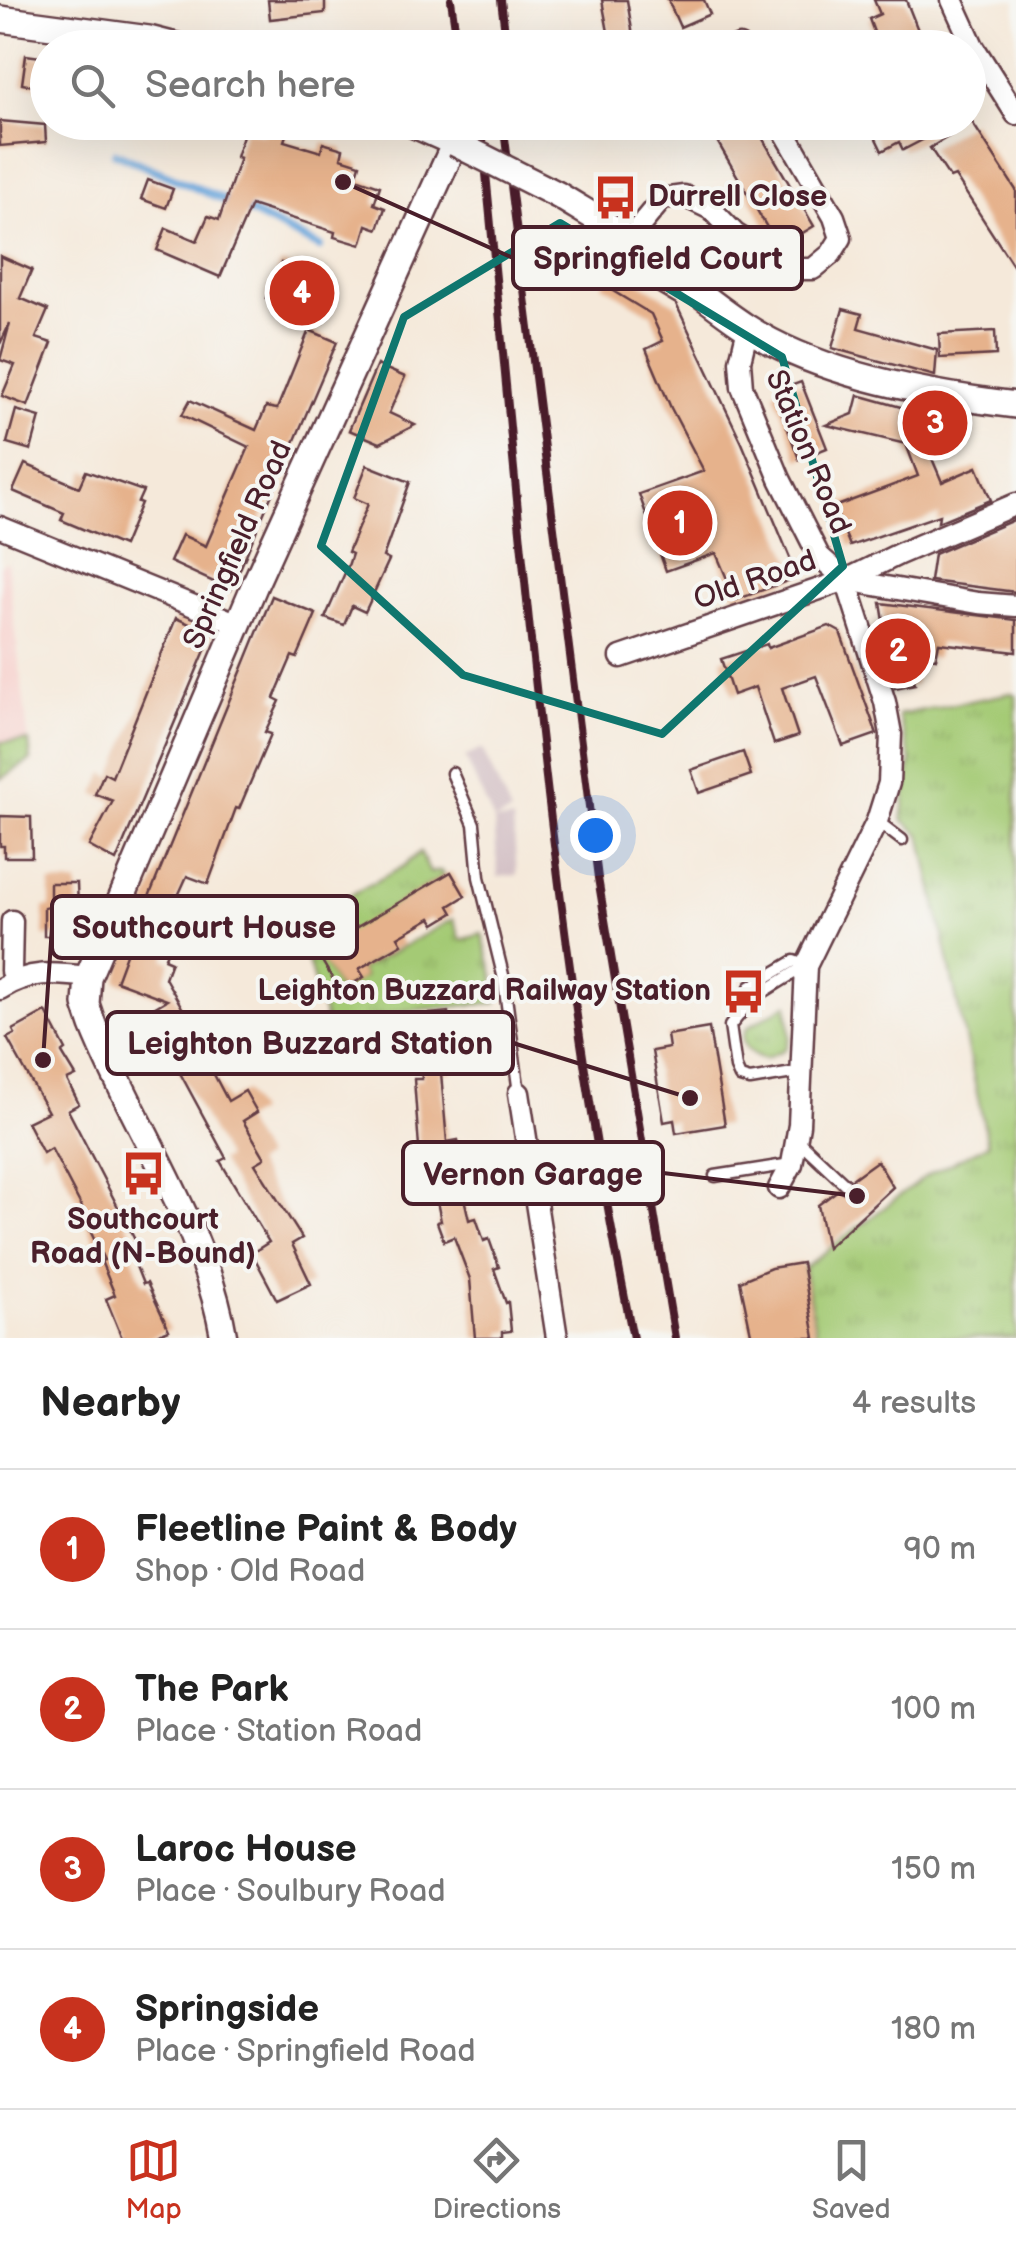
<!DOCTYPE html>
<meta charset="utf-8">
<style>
body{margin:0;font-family:"Balsamiq Sans",sans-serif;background:#f6f6f6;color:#222}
.you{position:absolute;left:595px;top:835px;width:35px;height:35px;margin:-25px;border:8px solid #fff;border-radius:50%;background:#1a73e8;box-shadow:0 0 0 15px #1a73e833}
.badge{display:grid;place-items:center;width:65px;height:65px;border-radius:50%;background:#c8321e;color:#fff;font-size:32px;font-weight:700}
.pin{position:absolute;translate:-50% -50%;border:5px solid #fff;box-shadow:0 2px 10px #0006}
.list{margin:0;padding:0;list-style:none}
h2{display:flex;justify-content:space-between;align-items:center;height:130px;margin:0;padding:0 40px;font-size:42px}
h2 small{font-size:32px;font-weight:400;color:#767676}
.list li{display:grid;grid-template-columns:65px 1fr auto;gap:30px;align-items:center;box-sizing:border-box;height:160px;padding:0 40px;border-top:2px solid #e0e0e0}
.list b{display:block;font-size:38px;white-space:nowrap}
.list p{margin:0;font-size:32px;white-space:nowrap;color:#767676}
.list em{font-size:32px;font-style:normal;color:#767676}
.icon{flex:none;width:55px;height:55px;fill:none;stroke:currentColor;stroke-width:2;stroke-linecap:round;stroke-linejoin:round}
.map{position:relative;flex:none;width:1016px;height:1338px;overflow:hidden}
.search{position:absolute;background:#fff;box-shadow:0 10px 40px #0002;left:30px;right:30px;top:30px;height:110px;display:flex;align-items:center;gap:25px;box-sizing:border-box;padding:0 35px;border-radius:55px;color:#767676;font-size:38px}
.sheet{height:770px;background:#fff}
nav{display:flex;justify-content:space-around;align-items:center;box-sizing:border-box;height:140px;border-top:2px solid #e0e0e0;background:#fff;font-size:28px;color:#767676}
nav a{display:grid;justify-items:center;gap:5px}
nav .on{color:#c8321e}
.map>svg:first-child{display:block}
.built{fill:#f7d0cc}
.industrial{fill:#d2bec3}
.grass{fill:url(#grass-tufts);stroke:#777450;stroke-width:2.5}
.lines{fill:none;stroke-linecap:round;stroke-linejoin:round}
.stream{stroke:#69a5da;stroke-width:8}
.building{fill:#e6b28c}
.service-casing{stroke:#643d45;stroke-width:15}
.minor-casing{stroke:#643d45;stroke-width:25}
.tertiary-casing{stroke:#643d45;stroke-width:30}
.service{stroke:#fff;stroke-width:10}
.minor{stroke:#fff;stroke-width:20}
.tertiary{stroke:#fff;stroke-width:25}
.rail{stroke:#4a1f2b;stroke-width:8}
.tertiary-bridge-casing{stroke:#643d45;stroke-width:30;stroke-linecap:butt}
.tertiary-bridge{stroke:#fff;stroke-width:25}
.marked{fill:none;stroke:#0f766e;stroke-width:8;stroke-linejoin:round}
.labels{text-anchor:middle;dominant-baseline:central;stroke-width:8;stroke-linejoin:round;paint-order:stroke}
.poi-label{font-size:30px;font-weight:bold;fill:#4a1f2b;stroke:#f6f6f2;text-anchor:start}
.street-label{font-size:30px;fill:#4a1f2b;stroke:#f6f6f2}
.leader{fill:none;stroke:#4a1f2b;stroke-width:4}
.callout-dot{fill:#4a1f2b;stroke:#f6f6f2;stroke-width:4}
.callout{fill:#f6f6f2;stroke:#4a1f2b;stroke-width:4}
.callout-label{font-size:32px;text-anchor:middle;font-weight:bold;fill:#4a1f2b}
</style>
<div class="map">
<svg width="1016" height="1338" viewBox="0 0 1016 1338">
<defs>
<pattern id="grass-tufts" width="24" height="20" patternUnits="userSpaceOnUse" patternTransform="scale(2.5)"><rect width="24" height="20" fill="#a4ca74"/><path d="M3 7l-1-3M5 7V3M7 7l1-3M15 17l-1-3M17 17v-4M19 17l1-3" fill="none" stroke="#8fad65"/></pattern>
</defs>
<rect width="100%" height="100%" fill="#f6f6f2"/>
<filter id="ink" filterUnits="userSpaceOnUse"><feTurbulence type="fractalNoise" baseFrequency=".01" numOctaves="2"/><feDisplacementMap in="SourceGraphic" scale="20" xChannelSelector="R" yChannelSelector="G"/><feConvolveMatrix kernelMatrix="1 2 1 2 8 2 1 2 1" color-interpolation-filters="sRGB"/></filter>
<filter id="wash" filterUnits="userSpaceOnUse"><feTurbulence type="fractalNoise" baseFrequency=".0048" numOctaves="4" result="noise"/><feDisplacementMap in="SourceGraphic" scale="40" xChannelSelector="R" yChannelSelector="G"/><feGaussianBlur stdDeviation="2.25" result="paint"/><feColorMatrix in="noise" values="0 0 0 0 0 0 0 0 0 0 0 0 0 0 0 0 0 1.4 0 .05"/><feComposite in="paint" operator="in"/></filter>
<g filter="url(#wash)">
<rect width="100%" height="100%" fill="#f5e9da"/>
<path class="built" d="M 7,562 L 31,760 L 0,779 L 0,565 Z"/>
<g class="industrial">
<path d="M 482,749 L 511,813 L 494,821 L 465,757 Z"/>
<path d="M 513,820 L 517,875 L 498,877 L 494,821 Z"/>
</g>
<g class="grass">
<path d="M 1011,693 L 1016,695 L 1016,1338 L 817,1338 L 804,1268 L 926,1176 L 988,1144 L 921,835 L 902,819 L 911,760 L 898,715 Z"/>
<path d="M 29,741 L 31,760 L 0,779 L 0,742 Z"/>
<path d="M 420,852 L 430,873 L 441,871 L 443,876 L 342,938 L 328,921 L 308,937 L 340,991 L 364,977 L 360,970 L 453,919 L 461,940 L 482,934 L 494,978 L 496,1003 L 402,1011 L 328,1029 L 297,924 L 404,866 Z"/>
<path d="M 788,1004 L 790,1037 L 785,1049 L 765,1059 C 750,1055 736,1043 748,1027 Z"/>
</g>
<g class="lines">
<g class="stream">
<path d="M 115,153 L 231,203"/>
<path d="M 243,209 L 320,247"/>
</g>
</g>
<g id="blocks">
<g class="building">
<path d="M 268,0 L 325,0 L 325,13 L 270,19 Z"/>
<path d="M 602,0 L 627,0 L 635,48 L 611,48 Z"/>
<path d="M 668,0 L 704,0 L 710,14 L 680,27 Z"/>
<path d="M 874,0 L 906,0 L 925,48 L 880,48 L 869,19 L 880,14 Z"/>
<path d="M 26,55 L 48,58 L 44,88 L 22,84 Z"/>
<path d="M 0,121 L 45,125 L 46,142 L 0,146 Z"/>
<path d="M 706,122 L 753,122 L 814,226 L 781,246 L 776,243 Z"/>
<path d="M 868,122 L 938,122 L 928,127 L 932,135 L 903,150 L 899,142 L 882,151 Z"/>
<path d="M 972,122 L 1016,190 L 1016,270 L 955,176 L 950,178 L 930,148 Z"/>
<path d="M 267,126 L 287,132 L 284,141 L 321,152 L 323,143 L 343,149 L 341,158 L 360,164 L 356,178 L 380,186 L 374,204 L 385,208 L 378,229 L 367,225 L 361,245 L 334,237 L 335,232 L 251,205 L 220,277 L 157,250 L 166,228 L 197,241 L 208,216 L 219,220 L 240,158 L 236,157 L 245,129 L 264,135 Z"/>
<path d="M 148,180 L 173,189 L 166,208 L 141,199 Z"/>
<path d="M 0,256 L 32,270 L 20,298 L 48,310 L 36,338 L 52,343 L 28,406 L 2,396 L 15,365 L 0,360 L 10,323 L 0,344 Z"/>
<path d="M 281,263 L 338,287 L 323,322 L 266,298 Z"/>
<path d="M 614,267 L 676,304 L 742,443 L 798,577 L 736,600 L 716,553 L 666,571 L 639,494 L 704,471 L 671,408 L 646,349 L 663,341 L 651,314 L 603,285 Z"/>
<path d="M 843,309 L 862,314 L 858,328 L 937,350 L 935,376 L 832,348 Z"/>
<path d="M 309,330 L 337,342 L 231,590 L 170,562 L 182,535 L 206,546 L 249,447 L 182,415 L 190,400 L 256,430 L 266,407 L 277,409 Z"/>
<path d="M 995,331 L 996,355 L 940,358 L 939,334 Z"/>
<path d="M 377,365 L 405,377 L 389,413 L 415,425 L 380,443 L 349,430 Z"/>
<path d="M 801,382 L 827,448 L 799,459 L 774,392 Z"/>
<path d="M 858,395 L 915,411 L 958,416 L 954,438 L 922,435 L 942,482 L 977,467 L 991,500 L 938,522 L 939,515 L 850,546 L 834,507 L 918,476 L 906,444 L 826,425 L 853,414 Z"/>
<path d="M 16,410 L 40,417 L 31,450 L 7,443 Z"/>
<path d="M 25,464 L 79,487 L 86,471 L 143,491 L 138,502 L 141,503 L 123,546 L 61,520 L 64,513 L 13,491 Z"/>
<path d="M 367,465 L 410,482 L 383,557 L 389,560 L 365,612 L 352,606 L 344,625 L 325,618 L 348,566 L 352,554 L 348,552 L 368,504 L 354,498 Z"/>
<path d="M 1016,519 L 1016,592 L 930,581 L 934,554 Z"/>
<path d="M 272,596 L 316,614 L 297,658 L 292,656 L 274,698 L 280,701 L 265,732 L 271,734 L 239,809 L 236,808 L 208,884 L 187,876 L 168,918 L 144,909 Z"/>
<path d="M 881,603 L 1016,620 L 1016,652 L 939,643 L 936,658 L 909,654 L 915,684 L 895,688 Z"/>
<path d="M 176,618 L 212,634 L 116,861 L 89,846 L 113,801 L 95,794 L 104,773 L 112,777 Z"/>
<path d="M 829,626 L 840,632 L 877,734 L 843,746 L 816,676 L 782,688 L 798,736 L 774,744 L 755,687 L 733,695 L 721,659 L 767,644 L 768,648 Z"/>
<path d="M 743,752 L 751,775 L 699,793 L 691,770 Z"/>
<path d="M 0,816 L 31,817 L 32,857 L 4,857 L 4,846 L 0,846 Z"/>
<path d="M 451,872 L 465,896 L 449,906 L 453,913 L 435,924 L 431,918 L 398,937 L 402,944 L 359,969 L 364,977 L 340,991 L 307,936 L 332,922 L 340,937 Z"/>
<path d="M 50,883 L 77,883 L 78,907 L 85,907 L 85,936 L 44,936 L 44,908 L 50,907 Z"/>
<path d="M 148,933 L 171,943 L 164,959 L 171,962 L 165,978 L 203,1044 L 199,1046 L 228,1101 L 245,1091 L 257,1112 L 243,1121 L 265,1158 L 255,1164 L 302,1238 L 292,1244 L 311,1284 L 277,1300 L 252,1253 L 269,1242 L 220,1161 L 226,1158 L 147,1012 L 167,1000 L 116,981 L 129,946 L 140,950 Z"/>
<path d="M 46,1012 L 66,1050 L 62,1053 L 76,1076 L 67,1080 L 79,1104 L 68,1110 L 136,1242 L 128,1246 L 143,1284 L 147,1283 L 169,1330 L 149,1338 L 122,1338 L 106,1299 L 115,1295 L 101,1261 L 104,1260 L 85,1220 L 88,1219 L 51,1148 L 43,1153 L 27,1122 L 48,1112 L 7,1038 L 15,1034 L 13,1030 Z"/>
<path d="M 448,1012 L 452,1072 L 441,1073 L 447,1142 L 458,1140 L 463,1166 L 457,1167 L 469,1220 L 476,1218 L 484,1241 L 489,1239 L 499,1267 L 494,1269 L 506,1303 L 508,1302 L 511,1331 L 502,1332 L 502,1338 L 475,1338 L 470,1279 L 454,1237 L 444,1241 L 437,1222 L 441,1221 L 431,1172 L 412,1176 L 407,1150 L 419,1148 L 414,1079 L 422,1079 L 418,1015 Z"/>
<path d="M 709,1028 L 725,1125 L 676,1133 L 674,1120 L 664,1122 L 652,1051 L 669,1048 L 667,1035 Z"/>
<path d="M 877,1161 L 893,1187 L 827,1248 L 818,1205 L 838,1190 L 844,1193 L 851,1191 L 852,1179 Z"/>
<path d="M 802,1263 L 815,1338 L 752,1338 L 740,1281 L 771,1268 Z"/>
</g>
</g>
</g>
<g filter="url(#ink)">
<use href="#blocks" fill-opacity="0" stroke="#643d45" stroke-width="2.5"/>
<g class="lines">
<defs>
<g id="service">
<path d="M 452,773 L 474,824 L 479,877 L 503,975 L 519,1093"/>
<path d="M 877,821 L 902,840"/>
<path d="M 745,1005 L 750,987 L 794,961 L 806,966"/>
<path d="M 799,1072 L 750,1080 L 740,1077 L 736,1068 L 730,1026 L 752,999 L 805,966"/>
<path d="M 797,1139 L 845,1184"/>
<path d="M 715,1176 L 791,1164"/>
</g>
<g id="minor">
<path d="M 952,0 L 973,46 L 1016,114"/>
<path d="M 739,46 L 739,48"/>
<path d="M 629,239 L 662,199 L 684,196 L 711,209 L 735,234 L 792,269 L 813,269 L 831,254 L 841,238 L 834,217 L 779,122"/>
<path d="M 748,328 L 740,361 L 742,387 L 780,479 L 819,556 L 846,580 L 885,702 L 891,734 L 889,783 L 877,821 L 806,966 L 799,1125 L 792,1164 L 779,1188"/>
<path d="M 0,527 L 238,624"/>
<path d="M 846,580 L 978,603 L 1016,606"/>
<path d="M 621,657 L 846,580 L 899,554 L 1016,504"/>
<path d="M 12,921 L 11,971 L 16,979"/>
<path d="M 0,989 C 30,970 54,973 88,977"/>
<path d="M 519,1093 L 557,1338"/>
</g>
<g id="tertiary">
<path d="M 0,19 L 149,39 L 184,48"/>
<path d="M 558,195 C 582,210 607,224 630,240 C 670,268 706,301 746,327 C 819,375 931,395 1016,405"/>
<path d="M 224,1338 C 205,1225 135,1130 93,1025 L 86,1004 L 88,977 L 256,582 L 455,143 L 408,122"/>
</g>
</defs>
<use href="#service" class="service-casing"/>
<use href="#minor" class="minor-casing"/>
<use href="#tertiary" class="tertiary-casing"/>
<use href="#service" class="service"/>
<use href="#minor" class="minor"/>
<use href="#tertiary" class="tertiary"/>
<g class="rail">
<path d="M 451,0 L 458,48"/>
<path d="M 501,0 L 507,48"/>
<path d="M 481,122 C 521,528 550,938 633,1338"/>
<path d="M 503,122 L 598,878 L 675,1338"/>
</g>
<defs>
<path id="tertiary-bridge" d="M 455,143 L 558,195"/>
</defs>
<use href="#tertiary-bridge" class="tertiary-bridge-casing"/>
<use href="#tertiary-bridge" class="tertiary-bridge"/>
</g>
</g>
<path class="marked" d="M 560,223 L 782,357 L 843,566 L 662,734 L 463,675 L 321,546 L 404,317 Z"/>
<defs>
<symbol id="bus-bare" viewBox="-9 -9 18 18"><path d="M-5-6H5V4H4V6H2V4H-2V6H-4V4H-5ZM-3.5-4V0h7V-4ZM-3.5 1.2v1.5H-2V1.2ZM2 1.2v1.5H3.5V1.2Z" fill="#c8321e" stroke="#f6f6f2" stroke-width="2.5" paint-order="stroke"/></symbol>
</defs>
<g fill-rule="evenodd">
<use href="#bus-bare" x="584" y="166" width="63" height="63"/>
<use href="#bus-bare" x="712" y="960" width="63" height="63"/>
<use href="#bus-bare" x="112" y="1142" width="63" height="63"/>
</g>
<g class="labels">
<g class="poi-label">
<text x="648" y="197">Durrell Close</text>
<text x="711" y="991" text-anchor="end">Leighton Buzzard Railway Station</text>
<text x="143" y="1220" text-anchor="middle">Southcourt<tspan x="143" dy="34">Road (N-Bound)</tspan></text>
</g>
<g class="street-label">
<text transform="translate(808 452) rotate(67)">Station Road</text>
<text transform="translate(238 545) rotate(-66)">Springfield Road</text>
<text transform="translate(755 580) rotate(-19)">Old Road</text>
</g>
</g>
<path class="leader" d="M343 182L513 258M43 1060L52 927M690 1098L513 1043M857 1196L663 1173"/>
<g class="callout-dot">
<circle cx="343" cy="182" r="10"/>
<circle cx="43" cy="1060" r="10"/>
<circle cx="690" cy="1098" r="10"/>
<circle cx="857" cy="1196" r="10"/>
</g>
<g class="callout">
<rect x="513" y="227" width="289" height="62" rx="10"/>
<rect x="52" y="896" width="305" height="62" rx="10"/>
<rect x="107" y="1012" width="406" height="62" rx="10"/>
<rect x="403" y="1142" width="260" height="62" rx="10"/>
</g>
<g class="callout-label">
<text x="658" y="269">Springfield Court</text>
<text x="204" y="938">Southcourt House</text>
<text x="310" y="1054">Leighton Buzzard Station</text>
<text x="533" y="1185">Vernon Garage</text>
</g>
</svg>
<div class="you"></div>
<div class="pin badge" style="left:680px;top:523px">1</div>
<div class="pin badge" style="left:898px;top:651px">2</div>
<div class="pin badge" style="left:935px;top:423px">3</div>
<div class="pin badge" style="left:302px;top:293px">4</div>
<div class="search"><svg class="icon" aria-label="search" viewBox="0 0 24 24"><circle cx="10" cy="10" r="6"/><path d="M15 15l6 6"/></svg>Search here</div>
</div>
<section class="sheet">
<h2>Nearby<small>4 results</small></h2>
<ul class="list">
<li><span class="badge">1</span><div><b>Fleetline Paint &amp; Body</b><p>Shop · Old Road</p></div><em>90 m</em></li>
<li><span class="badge">2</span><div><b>The Park</b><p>Place · Station Road</p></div><em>100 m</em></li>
<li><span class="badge">3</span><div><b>Laroc House</b><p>Place · Soulbury Road</p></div><em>150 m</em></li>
<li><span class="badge">4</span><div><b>Springside</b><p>Place · Springfield Road</p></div><em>180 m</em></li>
</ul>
</section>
<nav>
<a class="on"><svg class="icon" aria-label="map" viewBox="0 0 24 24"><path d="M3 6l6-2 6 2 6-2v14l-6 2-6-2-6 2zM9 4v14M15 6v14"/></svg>Map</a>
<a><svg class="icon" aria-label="directions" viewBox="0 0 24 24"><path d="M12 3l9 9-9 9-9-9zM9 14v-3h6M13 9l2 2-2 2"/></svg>Directions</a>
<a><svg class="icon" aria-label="saved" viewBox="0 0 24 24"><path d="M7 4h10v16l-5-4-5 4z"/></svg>Saved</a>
</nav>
